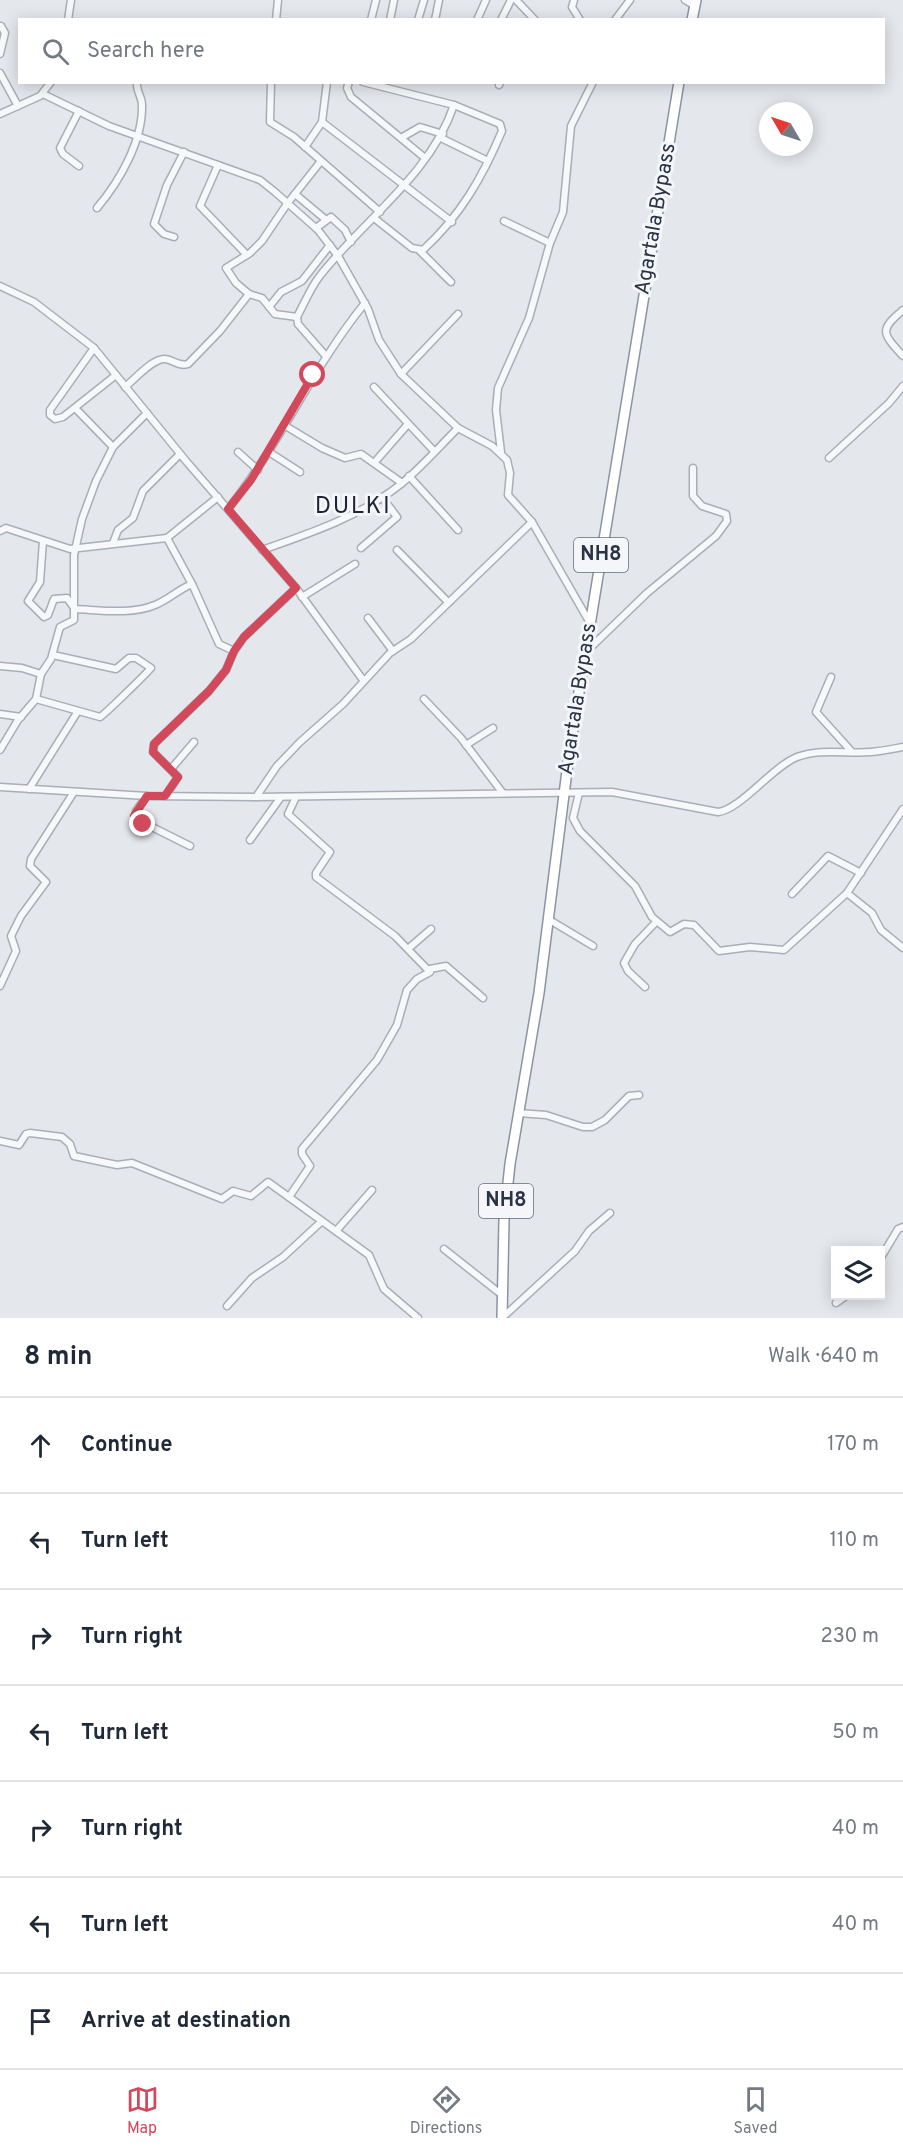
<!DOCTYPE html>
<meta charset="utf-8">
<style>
body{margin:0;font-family:Overpass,sans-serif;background:#f6f6f7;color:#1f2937}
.controls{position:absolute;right:18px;bottom:18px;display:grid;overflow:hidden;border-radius:0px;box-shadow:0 3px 15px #0003}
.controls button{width:54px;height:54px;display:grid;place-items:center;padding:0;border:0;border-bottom:2px solid #e0e1e3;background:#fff;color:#1f2937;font:30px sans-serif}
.compass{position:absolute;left:759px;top:102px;width:54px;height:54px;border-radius:50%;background:#fff;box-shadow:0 3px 15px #0003;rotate:309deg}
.stop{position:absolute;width:18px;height:18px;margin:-14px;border:4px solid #d1495b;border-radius:50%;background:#fff}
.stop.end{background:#d1495b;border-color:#fff;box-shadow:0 2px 6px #0008}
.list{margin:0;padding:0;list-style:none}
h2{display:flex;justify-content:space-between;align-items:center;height:78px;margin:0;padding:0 24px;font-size:26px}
h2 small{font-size:20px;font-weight:400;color:#747a83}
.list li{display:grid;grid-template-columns:39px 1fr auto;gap:18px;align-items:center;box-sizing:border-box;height:96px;padding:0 24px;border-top:2px solid #e0e1e3}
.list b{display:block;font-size:22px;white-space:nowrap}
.list em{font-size:20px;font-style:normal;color:#747a83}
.icon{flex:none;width:33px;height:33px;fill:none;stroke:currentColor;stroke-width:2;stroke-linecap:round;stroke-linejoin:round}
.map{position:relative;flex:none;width:903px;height:1318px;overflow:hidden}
.search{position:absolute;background:#fff;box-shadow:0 3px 15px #0003;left:18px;right:18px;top:18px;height:66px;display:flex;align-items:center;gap:15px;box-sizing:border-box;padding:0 21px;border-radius:0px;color:#747a83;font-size:22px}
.sheet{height:750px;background:#fff}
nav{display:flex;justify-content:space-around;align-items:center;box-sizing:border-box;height:84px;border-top:2px solid #e0e1e3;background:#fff;font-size:16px;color:#747a83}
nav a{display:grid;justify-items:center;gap:3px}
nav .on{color:#d1495b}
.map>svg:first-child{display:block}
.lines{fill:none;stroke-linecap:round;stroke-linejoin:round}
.minor-casing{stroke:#a9aeb7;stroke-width:9}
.highway-casing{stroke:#8b94a3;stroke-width:12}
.minor{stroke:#f7f8fa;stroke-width:6}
.highway{stroke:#fff;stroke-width:9}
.route{stroke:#d1495b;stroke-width:8}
.labels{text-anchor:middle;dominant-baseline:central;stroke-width:6;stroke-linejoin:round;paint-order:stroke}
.shield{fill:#f4f6f9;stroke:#676e7b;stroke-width:1.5}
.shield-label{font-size:20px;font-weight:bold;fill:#2b3445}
.street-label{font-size:21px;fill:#2b3445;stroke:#f4f6f9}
.quarter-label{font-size:24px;letter-spacing:1.5px;fill:#1d2536;stroke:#f4f6f9}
</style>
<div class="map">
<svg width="903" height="1318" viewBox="0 0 903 1318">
<rect width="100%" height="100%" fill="#e4e7ec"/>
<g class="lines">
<defs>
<g id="minor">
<path d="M 516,0 L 535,20"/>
<path d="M 574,0 L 572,7 L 580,20"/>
<path d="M 685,0 L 695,6"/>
<path d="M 68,20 L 71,0"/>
<path d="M 276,20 L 278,0"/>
<path d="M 371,20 L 376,0"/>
<path d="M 390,20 L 394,0"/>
<path d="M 418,20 L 424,0"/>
<path d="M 435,20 L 439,0"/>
<path d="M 477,20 L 486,0"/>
<path d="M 501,20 L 511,0"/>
<path d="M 615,20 L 630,0"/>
<path d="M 0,54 L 5,33 L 1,26"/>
<path d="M 0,73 L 18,106"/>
<path d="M 271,82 L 270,122 L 294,137 L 380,212"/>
<path d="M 349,82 L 347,88 L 351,97 L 425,158"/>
<path d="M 363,82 L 454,105 L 500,124 L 502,131 C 482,178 461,215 423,250 L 412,248 L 374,218"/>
<path d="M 499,85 L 500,82"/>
<path d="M 43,94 L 109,126 L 260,180 L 275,192 L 318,230 L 338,256 L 368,309 L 379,340 L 401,374 L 458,428 L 492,446 L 507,460 L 510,473 L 508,495 L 532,522 L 590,623"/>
<path d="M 79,111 L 60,148 L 63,154 L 79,166"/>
<path d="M 0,114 L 40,96 L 51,82"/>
<path d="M 322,122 L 452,222"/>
<path d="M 401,138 L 420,127 L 443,134"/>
<path d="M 441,138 L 488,161"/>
<path d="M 305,147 L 322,122 L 327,82"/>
<path d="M 218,165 L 200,206 L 247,255"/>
<path d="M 295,194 L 325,219"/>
<path d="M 97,208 C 119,182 143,141 142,105 C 142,96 136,92 137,82"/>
<path d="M 504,221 L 550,243"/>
<path d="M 316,228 L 331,217 L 345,230 L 351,242"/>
<path d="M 174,237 L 164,234 L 154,224 L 167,185 L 184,152"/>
<path d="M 420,251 L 451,282"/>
<path d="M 0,286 L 34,302 L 94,348 L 186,461 L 296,588 L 363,680"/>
<path d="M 249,294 L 236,283 L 226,268 L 250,253 L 262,241 L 287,204 L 321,161"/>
<path d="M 269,307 L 281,292 L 302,281 L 330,245"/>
<path d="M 903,310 C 879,330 882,333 903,356"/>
<path d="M 94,348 L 50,410 L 50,415 L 55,419 L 63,417 L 116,375"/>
<path d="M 325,355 L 298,324 L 297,317 C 304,304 310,289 319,277 C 363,220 430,176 454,105"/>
<path d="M 401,374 L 458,314"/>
<path d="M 125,387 C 135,379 153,358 165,359 C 174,360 179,367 188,364 L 220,331 L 249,294 L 262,298 L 275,314 L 297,317"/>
<path d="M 374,387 L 434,451"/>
<path d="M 76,409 L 113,447"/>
<path d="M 284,425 L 322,448 L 345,458 L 361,454 L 402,483"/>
<path d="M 238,452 L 258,470"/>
<path d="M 269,452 L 300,472"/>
<path d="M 501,452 L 496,410 L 498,388 L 529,318 L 550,243 L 563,212 L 571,126 L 593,82"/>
<path d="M 829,458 L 889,403 L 903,386"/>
<path d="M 374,463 L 408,424"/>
<path d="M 409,476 L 458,530"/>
<path d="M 228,509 C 280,444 313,367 365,303"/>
<path d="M 0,531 L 6,528 L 70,549 L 167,538 L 193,586 L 219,644 L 234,651"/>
<path d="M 167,538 L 218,497"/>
<path d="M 43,541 L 40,582 L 28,601 L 44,617 L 48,615 L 54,599 L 67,598 L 75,609 C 100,610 131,615 155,605 C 168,600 179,589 192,584"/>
<path d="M 113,543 L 118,530 L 133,518 L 143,491 L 180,454"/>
<path d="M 361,548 L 397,517 L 382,497"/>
<path d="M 262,550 C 311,533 361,516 401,484 C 421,468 439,447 458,428"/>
<path d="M 397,550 L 448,602"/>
<path d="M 302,597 L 355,564"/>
<path d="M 368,618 L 393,651"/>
<path d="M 586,652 L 647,593 L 716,536 L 727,521 L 726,514 L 702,506 L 693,496 L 693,468"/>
<path d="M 0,666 L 22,668 L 41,674"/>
<path d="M 831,677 L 816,712 L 852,752"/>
<path d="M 36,699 L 100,717 C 104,715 147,673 151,668 L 136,658 L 129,658 L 116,669 L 53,655"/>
<path d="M 424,699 L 461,738 L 502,792"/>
<path d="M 0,714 L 21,717"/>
<path d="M 466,745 L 493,728"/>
<path d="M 0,750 L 18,720 L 36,699 L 41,674 L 51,659 L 60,627 L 74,620 L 74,555 L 82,519 L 96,481 L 113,447 L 147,413"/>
<path d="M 171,769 L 194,742"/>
<path d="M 0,787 L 147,796 L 256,797 L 612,792 L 718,812 C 740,810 772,767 797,757 C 821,748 846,754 871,752 C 882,751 892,749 903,747"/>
<path d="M 29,789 L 78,711"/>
<path d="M 579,793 L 573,818 L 580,831 L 635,886 L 652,917 L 670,932 L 684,924 L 694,925 L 719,951 L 750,947 L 784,950 L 847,893 L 903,809"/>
<path d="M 147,796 L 136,811 L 136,819 L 190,846"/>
<path d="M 165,796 L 178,777 L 153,752 L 154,744 L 209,691 L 226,670 L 234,651 L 244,637 L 296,588"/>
<path d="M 256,797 L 277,766 L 300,742 L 343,704 L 390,653 L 411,639 L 532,522"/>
<path d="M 250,840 L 281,797"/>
<path d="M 847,893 L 872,913 L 881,930 L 903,948"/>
<path d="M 792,894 L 828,856 L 861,873"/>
<path d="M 548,919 L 593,946"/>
<path d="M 409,948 L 431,929"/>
<path d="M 430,969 L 446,966 L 483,998"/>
<path d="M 0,986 L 16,951 L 11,936 L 21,916 L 46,882 L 30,866 L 31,859 L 74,792"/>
<path d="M 645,987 L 628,971 L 624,963 L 635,944 L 656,922"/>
<path d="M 518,1113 L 546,1115 L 583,1127 L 592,1127 L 605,1120 L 629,1096 L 639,1095"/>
<path d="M 0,1141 L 19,1145 L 26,1134 L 30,1133 L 62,1137 L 70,1144 L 74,1156 L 117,1165 L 132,1163 L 222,1199 L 233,1191 L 251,1196 L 268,1182 L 369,1255 L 384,1289 L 418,1318"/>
<path d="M 289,1197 L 310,1166 L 302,1154 L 302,1149 L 377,1060 L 397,1025 L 407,990 L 417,979 L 430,972 L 395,936 L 316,877 L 316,873 L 330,852 L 288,814 L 296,797"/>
<path d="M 336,1231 L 372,1190"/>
<path d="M 444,1249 L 502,1295"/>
<path d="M 880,1259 L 898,1229 L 903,1227"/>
<path d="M 836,1303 L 846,1296"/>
<path d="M 227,1306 L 252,1278 L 283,1257 L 322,1221"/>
<path d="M 502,1318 L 575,1251 L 589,1231 L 610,1213"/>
</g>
<g id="highway">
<path d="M 692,20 L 696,0"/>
<path d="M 502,1318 L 504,1220 L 510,1164 L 539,993 L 570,747 L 679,82"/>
</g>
</defs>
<use href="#minor" class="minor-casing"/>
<use href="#highway" class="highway-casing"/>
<use href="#minor" class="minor"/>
<use href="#highway" class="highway"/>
</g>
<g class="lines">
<path class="route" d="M 143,824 L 134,816 L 147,796 L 165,796 L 178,777 L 153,752 L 154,744 L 209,691 L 226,670 L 234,651 L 244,637 L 296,588 L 228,509 L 251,480 L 313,375"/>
</g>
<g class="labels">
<g class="shield">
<rect x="574" y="538" width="54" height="34" rx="4.5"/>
<rect x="479" y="1184" width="54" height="34" rx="4.5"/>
</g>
<g class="shield-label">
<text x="601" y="555">NH8</text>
<text x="506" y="1201">NH8</text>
</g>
<g class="street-label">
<text transform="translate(656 219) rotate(-80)">Agartala Bypass</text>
<text transform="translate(578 699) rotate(-81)">Agartala Bypass</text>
</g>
<g class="quarter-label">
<text x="353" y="507">DULKI</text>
</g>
</g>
</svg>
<div class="controls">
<button><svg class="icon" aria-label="layers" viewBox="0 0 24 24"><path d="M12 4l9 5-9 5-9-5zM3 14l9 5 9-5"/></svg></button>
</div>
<svg class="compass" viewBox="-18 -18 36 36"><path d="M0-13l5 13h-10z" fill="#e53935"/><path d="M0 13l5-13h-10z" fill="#747a83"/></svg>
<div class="stop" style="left:313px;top:375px"></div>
<div class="stop end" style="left:143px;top:824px"></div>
<div class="search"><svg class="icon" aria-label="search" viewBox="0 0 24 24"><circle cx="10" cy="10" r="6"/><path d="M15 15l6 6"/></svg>Search here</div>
</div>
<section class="sheet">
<h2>8 min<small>Walk · 640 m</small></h2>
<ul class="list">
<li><svg class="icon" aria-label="ahead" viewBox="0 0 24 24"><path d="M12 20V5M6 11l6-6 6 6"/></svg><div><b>Continue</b></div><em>170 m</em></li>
<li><svg class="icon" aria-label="left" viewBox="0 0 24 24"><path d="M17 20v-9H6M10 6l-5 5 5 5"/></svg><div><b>Turn left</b></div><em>110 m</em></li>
<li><svg class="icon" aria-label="right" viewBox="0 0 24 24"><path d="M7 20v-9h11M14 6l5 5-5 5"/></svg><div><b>Turn right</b></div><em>230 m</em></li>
<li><svg class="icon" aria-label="left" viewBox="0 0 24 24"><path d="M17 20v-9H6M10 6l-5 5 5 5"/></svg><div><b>Turn left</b></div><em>50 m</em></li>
<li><svg class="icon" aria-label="right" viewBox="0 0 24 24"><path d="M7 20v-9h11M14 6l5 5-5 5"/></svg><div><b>Turn right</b></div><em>40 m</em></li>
<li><svg class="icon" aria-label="left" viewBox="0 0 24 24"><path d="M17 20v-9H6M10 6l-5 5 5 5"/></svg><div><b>Turn left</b></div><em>40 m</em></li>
<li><svg class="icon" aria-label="arrive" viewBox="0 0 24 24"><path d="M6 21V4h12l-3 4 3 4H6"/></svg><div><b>Arrive at destination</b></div></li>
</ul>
</section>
<nav>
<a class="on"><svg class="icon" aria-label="map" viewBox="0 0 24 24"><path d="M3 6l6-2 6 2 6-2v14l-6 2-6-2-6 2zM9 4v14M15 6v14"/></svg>Map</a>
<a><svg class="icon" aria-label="directions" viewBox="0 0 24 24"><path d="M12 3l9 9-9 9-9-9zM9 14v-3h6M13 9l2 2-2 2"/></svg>Directions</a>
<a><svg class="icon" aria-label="saved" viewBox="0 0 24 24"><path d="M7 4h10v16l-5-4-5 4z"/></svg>Saved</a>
</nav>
